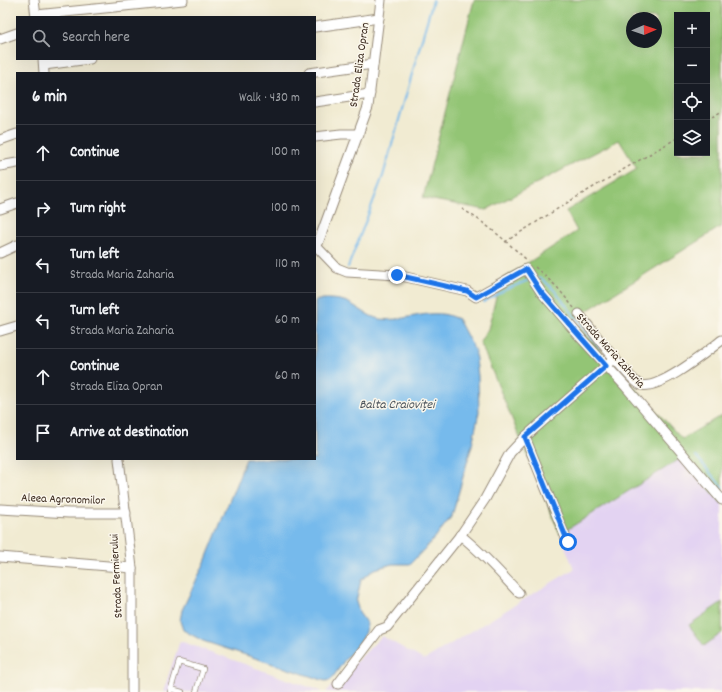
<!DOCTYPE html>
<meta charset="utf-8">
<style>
body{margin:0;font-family:Dekko,sans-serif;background:#242831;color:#f1f3f6}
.controls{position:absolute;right:12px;top:12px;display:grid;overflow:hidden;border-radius:0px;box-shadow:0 4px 16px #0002}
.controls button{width:36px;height:36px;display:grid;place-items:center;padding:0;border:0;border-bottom:1px solid #363941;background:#171b24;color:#f1f3f6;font:20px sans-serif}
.compass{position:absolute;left:626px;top:12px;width:36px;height:36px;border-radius:50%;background:#171b24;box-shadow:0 4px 16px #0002;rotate:88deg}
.stop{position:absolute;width:12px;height:12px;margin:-9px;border:3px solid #1a73e8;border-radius:50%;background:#fff}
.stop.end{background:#1a73e8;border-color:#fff;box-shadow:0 1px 4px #0008}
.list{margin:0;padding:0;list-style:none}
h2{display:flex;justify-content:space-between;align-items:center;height:52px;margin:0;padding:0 16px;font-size:17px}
h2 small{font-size:13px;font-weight:400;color:#9ea1a6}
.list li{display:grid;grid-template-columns:26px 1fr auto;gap:12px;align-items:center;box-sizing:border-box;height:56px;padding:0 16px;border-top:1px solid #363941}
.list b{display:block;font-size:15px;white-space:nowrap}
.list p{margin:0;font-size:13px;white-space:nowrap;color:#9ea1a6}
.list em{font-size:13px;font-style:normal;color:#9ea1a6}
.icon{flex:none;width:22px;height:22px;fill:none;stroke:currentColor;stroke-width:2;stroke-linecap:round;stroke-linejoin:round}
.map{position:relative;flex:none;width:722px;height:692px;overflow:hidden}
.search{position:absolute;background:#171b24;box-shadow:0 4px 16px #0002;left:16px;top:16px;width:300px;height:44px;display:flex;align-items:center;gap:10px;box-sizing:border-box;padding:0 14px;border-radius:0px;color:#9ea1a6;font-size:15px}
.panel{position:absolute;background:#171b24;box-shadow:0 4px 16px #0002;left:16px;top:72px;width:300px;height:388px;border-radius:0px}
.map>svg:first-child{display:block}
.built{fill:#e3d3f2}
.green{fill:#93c575;stroke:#67784a;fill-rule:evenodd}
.water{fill:#76baec;stroke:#587285}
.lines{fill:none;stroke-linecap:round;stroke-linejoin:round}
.stream{stroke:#76baec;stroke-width:2}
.service-casing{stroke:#968a78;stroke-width:6}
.minor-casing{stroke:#968a78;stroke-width:11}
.path{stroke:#968a78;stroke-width:1.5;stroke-dasharray:3 3;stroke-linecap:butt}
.service{stroke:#fff;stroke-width:4.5}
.minor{stroke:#fff;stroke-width:9}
.route{stroke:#1a73e8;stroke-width:5}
.labels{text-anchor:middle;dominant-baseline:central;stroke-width:3;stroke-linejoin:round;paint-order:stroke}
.street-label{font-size:12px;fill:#3b2a1e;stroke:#fbf7ec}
.water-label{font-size:13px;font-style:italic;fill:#4d555c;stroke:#fbf7ec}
</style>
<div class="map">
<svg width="722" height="692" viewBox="0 0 722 692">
<rect width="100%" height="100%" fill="#fbf7ec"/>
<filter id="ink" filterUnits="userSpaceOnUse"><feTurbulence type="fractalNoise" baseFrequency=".025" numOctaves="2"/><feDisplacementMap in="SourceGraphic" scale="8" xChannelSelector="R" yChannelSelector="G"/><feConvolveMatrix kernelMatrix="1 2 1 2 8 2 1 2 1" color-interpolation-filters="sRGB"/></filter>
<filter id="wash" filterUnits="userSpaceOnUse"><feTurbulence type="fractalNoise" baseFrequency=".012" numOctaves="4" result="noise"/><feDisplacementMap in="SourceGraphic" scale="16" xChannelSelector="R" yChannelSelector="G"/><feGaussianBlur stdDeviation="0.9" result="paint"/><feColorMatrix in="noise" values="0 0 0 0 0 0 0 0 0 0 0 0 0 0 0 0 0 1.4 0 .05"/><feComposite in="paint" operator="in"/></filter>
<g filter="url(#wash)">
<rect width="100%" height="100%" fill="#f1ebd2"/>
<g class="built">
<path d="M 683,457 L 722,504 L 722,692 L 326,692 L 382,636 L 424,660 L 574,569 L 560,534 Z"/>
<path d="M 180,641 L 323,692 L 163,692 Z"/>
</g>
<g class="green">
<path d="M 474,0 L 722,0 L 722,226 L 572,320 L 682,439 L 722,415 L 722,504 L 683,457 L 560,534 L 480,342 L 488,329 L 500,281 L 577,231 L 566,211 L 637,169 L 619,140 L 486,210 L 423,198 ZM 677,15 L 707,15 L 707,153 L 677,153 ZM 632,18 L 656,18 L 656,42 L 632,42 Z"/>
<path d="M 722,602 L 722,633 L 704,646 L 689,625 Z"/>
</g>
<path class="water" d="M 323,299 C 332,299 339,299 347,302 C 358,307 368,317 380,319 C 400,322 420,312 441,314 C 446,314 453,317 458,319 L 475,351 L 478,376 L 479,412 L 472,445 L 452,516 L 433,540 L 410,564 L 392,564 L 375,569 L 361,580 L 356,602 L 360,614 L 367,624 L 363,638 L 344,661 L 331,680 L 325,681 L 203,641 L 183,630 L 180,621 L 182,610 L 205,562 L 246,459 L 315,459 L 315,301 Z"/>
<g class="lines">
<g class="stream">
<path d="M 348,267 L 383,176 L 433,0"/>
<path d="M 535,279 L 541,278 L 554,290 L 600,348"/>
<path d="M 484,302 L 505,290 L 531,279"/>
<path d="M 696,456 L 722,487"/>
</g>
</g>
</g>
<g filter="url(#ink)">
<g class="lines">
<defs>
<g id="service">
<path d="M 171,689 L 182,692"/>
<path d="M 170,692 L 179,662 L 203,669 L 196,692"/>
</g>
<g id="minor">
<path d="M 34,0 L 36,17"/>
<path d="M 36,15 L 183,0"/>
<path d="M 315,27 L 379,18"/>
<path d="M 0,39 L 17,33"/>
<path d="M 43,59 L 44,73"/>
<path d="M 44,65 L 90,59"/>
<path d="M 309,73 L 373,64"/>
<path d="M 315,102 L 370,94"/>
<path d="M 315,137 L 341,134 L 359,134"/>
<path d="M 0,140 L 17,134"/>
<path d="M 0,166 L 17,163"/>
<path d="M 0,209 L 17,203"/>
<path d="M 315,245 L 337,268 L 347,272 L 397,275 L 467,291 L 476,297 L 526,269 L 541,292 L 581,338 L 626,387 L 722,500"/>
<path d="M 317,246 L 368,107 L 381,0"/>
<path d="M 0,253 L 17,245"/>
<path d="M 579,314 C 588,325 631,382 641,385 C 660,390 706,352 722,340"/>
<path d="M 0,331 L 17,326"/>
<path d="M 525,437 L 568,543"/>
<path d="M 119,459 L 132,568 L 132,692"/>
<path d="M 0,509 L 69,513 L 126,513"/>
<path d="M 460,535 C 482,552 500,573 519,593"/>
<path d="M 0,557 L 132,568"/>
<path d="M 338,684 L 379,630 L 387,627 L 462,533 L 485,499 L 510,453 L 525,437 L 615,358"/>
</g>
</defs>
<use href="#service" class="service-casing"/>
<use href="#minor" class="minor-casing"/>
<g class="path">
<path d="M 707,120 L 722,111"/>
<path d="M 462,209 C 486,223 507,242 528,261"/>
<path d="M 505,242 L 570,201 L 677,138"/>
<path d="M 535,267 L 557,287 L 574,308"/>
</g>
<use href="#service" class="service"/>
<use href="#minor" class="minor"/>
</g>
</g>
<g class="lines" filter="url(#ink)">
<path class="route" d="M 397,275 L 467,291 L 476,297 L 526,269 L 541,292 L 606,366 L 525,437 L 568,542"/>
</g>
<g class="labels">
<g class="street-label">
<text transform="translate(360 65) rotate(-82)">Strada Eliza Opran</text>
<text transform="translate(610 351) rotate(48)">Strada Maria Zaharia</text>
<text transform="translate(63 500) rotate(2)">Aleea Agronomilor</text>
<text transform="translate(117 576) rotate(-93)">Strada Fermierului</text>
</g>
<g class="water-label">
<text x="397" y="405">Balta Craioviței</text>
</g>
</g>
</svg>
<div class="controls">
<button>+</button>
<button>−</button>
<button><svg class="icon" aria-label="locate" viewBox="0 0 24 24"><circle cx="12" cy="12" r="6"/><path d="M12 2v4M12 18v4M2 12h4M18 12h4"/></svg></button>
<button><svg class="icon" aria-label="layers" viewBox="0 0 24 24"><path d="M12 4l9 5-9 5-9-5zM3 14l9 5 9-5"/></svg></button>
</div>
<svg class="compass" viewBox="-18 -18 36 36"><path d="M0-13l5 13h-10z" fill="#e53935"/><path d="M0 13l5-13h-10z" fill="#9ea1a6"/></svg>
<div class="stop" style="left:568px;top:542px"></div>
<div class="stop end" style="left:397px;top:275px"></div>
<div class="search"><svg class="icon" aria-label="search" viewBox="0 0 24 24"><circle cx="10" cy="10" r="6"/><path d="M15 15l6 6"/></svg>Search here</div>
<section class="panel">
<h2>6 min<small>Walk · 430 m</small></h2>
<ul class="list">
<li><svg class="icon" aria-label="ahead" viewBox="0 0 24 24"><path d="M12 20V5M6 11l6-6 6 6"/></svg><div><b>Continue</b></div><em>100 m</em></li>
<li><svg class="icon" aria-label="right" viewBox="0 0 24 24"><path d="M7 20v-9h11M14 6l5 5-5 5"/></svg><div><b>Turn right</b></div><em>100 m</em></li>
<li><svg class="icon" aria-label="left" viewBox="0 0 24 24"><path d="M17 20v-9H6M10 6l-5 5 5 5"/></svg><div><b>Turn left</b><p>Strada Maria Zaharia</p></div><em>110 m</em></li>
<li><svg class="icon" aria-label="left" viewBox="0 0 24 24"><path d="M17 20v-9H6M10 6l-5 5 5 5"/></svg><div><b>Turn left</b><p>Strada Maria Zaharia</p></div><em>60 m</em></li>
<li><svg class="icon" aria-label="ahead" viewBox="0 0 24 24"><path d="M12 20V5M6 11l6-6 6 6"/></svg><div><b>Continue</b><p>Strada Eliza Opran</p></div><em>60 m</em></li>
<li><svg class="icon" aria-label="arrive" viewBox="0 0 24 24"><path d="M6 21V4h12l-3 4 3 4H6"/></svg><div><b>Arrive at destination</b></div></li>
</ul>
</section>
</div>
